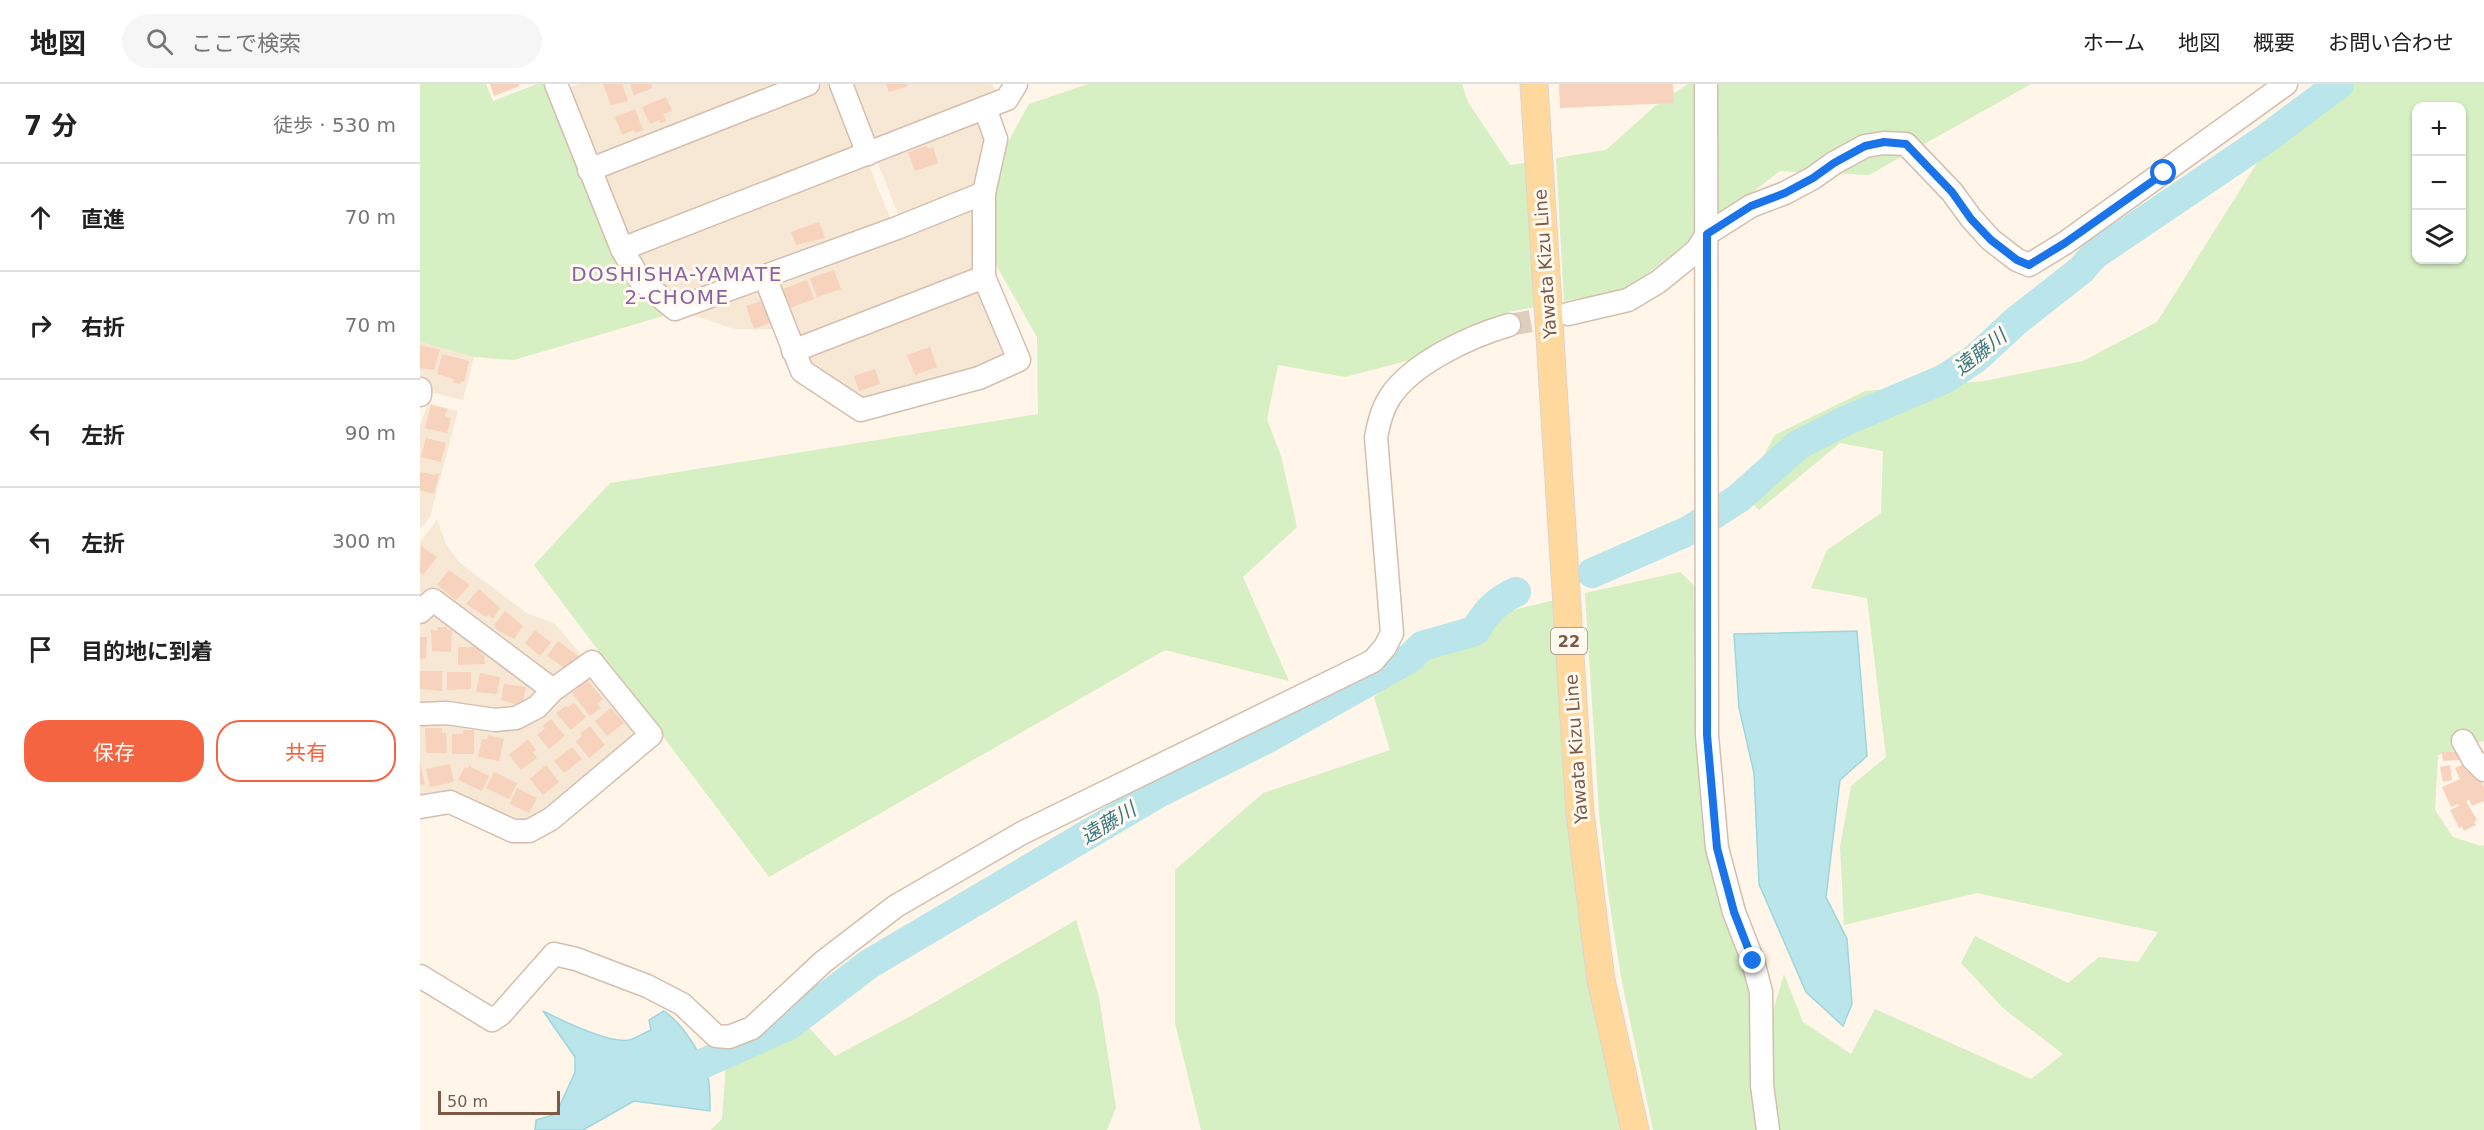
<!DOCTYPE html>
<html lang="ja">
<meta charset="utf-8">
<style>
body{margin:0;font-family:"DejaVu Sans","Noto Sans JP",sans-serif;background:#f6f6f6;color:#222}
.controls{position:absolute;right:18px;top:18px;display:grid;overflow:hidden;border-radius:12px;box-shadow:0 2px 4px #0004}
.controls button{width:54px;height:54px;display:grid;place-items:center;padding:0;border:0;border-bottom:2px solid #e0e0e0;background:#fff;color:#222;font:30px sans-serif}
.scale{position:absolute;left:18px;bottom:15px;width:122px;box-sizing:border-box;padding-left:6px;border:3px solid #7d5948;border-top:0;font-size:16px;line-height:21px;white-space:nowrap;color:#7d5948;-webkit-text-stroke:4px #fff9f0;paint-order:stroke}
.stop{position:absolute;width:18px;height:18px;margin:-14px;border:4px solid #1a73e8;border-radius:50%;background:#fff}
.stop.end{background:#1a73e8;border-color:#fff;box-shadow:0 2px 6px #0008}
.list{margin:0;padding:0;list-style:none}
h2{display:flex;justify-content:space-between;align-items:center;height:78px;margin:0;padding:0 24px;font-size:26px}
h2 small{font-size:20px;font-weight:400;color:#767676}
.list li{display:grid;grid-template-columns:39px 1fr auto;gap:18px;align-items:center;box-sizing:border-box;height:108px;padding:0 24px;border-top:2px solid #e0e0e0}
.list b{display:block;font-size:22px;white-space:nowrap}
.list em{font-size:20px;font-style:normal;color:#767676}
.actions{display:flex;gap:12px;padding:18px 24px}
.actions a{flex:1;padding:14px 0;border:2px solid #f56440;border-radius:24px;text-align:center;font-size:21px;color:#f56440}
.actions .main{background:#f56440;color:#fff}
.icon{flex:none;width:33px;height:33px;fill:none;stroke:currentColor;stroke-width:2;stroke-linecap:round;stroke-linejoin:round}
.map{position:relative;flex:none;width:2064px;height:1046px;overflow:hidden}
header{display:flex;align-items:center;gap:36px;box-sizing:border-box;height:84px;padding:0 30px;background:#fff;border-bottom:2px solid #e0e0e0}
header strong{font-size:28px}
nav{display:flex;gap:33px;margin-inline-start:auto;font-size:21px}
.search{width:420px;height:54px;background:#f6f6f6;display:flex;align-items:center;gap:15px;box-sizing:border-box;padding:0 21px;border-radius:33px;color:#767676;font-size:22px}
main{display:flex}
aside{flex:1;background:#fff}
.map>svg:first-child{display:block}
.residential{fill:#f7e7d5}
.green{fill:#d6efc3;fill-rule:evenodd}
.water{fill:#b9e5eb;stroke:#9ed6de;stroke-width:1.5}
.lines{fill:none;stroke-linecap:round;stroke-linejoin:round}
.river{stroke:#b9e5eb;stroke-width:30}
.building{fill:#f7d2bc}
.minor-tunnel{stroke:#decec0;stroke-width:22;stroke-dasharray:22 11;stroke-linecap:butt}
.minor-casing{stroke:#d5beae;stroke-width:25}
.major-casing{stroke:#ddd4cf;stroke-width:29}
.minor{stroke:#fff;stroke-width:22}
.major{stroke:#ffd89e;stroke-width:27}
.route{stroke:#1a73e8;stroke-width:8}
.labels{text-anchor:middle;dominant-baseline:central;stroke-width:6;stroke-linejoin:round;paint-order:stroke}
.shield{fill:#fff9f0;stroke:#a4897a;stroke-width:1.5}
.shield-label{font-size:16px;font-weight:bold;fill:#7d5948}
.street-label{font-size:18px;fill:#7d5948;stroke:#fff9f0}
.neighbourhood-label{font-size:20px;letter-spacing:1.5px;fill:#8a63a0;stroke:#fff9f0}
.water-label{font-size:20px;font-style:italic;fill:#397883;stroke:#fff9f0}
</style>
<header>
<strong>地図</strong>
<div class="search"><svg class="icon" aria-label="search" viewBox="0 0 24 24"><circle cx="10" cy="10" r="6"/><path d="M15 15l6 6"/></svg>ここで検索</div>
<nav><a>ホーム</a><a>地図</a><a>概要</a><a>お問い合わせ</a></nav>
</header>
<main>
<aside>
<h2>7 分<small>徒歩 · 530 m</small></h2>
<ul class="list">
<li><svg class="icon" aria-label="ahead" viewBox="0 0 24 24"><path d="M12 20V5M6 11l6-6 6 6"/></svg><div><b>直進</b></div><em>70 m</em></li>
<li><svg class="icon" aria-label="right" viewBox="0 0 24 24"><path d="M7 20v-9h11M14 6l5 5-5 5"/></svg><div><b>右折</b></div><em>70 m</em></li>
<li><svg class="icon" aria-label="left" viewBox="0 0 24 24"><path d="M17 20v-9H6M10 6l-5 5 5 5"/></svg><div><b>左折</b></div><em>90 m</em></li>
<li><svg class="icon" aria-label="left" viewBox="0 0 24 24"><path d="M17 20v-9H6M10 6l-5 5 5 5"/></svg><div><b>左折</b></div><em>300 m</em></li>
<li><svg class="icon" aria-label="arrive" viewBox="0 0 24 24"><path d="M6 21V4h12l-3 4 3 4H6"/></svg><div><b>目的地に到着</b></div></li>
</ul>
<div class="actions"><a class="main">保存</a><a>共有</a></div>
</aside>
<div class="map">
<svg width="2064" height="1046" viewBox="0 0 2064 1046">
<rect width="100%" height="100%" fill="#fff5e8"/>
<g class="residential">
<path d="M 159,0 L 369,0 L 179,74 L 168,69 L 147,13 L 152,2 Z"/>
<path d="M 404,0 L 412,0 L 435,67 L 215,154 L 202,150 L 179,95 L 183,85 Z"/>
<path d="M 429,0 L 571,0 L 579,10 L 459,57 L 449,54 Z"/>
<path d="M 556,33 L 572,54 L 559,102 L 480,135 L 455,72 Z"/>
<path d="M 446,75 L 472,138 L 256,217 L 215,177 L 219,164 Z"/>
<path d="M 547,122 L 556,128 L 556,182 L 551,190 L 385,255 L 374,251 L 358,196 Z"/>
<path d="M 336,203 L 347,208 L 358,245 L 314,245 L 266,229 Z"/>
<path d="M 553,203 L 563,207 L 588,264 L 585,275 L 445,317 L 387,283 L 389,266 Z"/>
<path d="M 0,258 L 54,273 L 43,316 L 10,308 L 10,300 L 0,297 Z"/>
<path d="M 8,319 L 38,327 L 10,433 L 0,445 L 0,342 Z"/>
<path d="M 17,436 L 26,460 L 39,478 L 108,530 L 134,539 L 163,573 L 140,594 L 129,594 L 11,505 L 0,518 L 0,458 Z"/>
<path d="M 21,531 L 116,605 L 116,614 L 99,626 L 0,623 L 0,538 L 6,533 Z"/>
<path d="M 164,594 L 173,595 L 215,646 L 215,654 L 110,739 L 0,714 L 0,638 L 12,638 L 77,645 Z"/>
</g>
<g class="green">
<path d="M 0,0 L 66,0 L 73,17 L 117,0 L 130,0 L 188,153 L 250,230 L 94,276 L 54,273 L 0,258 Z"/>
<path d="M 668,0 L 1042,0 L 1048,18 L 1090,81 L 1105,79 L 1115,223 L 1088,228 L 994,275 L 925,293 L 858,281 L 847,335 L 861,372 L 877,443 L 823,493 L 869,597 L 745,566 L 349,793 L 114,481 L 190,399 L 618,330 L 617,253 L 575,179 L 576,80 L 609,20 Z"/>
<path d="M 1268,0 L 1611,0 L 1449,91 L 1360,87 L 1206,206 L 1144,217 L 1136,74 L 1186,66 L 1235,22 Z"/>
<path d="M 1931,0 L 2064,0 L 2064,657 L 2018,671 L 2015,726 L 2033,753 L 2061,762 L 2064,761 L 2064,1046 L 1357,1046 L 1353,1023 L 1353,927 L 1364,890 L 1383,938 L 1431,970 L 1455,925 L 1611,995 L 1643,970 L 1584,925 L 1541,879 L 1555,852 L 1648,899 L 1679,873 L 1718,878 L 1738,848 L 1557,809 L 1424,841 L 1420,763 L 1431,702 L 1466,673 L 1447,514 L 1391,504 L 1407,466 L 1461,429 L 1463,367 L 1420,359 L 1339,426 L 1323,409 L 1355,351 L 1445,307 L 1564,297 L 1663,277 L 1737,238 L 1839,76 ZM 1996,22 L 2042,22 L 2042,176 L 1996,176 Z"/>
<path d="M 1260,488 L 1279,506 L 1279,651 L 1329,894 L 1340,1046 L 1233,1046 L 1201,893 L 1188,809 L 1179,728 L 1165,509 Z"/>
<path d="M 1135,516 L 1202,1046 L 781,1046 L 755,939 L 755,786 L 843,709 L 970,666 L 954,613 L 1034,540 Z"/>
<path d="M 656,836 L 679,913 L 696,1024 L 687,1046 L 291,1046 L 302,1035 L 306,981 L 389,944 L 415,972 L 491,932 Z"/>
</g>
<g class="water">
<path d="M 1437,547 L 1447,672 L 1420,696 L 1406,813 L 1427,855 L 1432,920 L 1423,942 L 1386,908 L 1339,800 L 1334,689 L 1319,624 L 1314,550 Z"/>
<path d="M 123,927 C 141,936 190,960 209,956 C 216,954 224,949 231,946 L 229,936 L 244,927 C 263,940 286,975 289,998 C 290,1008 290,1017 290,1027 L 214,1017 L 163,1046 L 115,1046 L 116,1036 L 136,1030 L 155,988 L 155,973 Z"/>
</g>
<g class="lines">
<g class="river">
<path d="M 1172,489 L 1268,447 L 1319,414 L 1378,361 L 1425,337 L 1524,295 L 1556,274 L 1596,237 L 1661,186 L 1674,171 L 1844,56 L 1919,0"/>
<path d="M 282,980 L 369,941 L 449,880 L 738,709 L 848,654 L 990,574 L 1002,562 L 1055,547 C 1066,528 1076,517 1096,508"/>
</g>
</g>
<g class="building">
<path d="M 70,0 L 99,0 L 100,2 L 74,12 Z"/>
<path d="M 183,0 L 202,0 L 208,17 L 191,21 Z"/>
<path d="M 212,0 L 231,0 L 233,4 L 214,11 L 210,1 Z"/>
<path d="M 466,0 L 487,0 L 488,2 L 469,8 Z"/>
<path d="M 1139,0 L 1253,0 L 1254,19 L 1140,24 Z"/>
<path d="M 246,13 L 252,27 L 243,30 L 246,37 L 240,39 L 239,36 L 230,40 L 222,23 Z"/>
<path d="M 215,25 L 223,46 L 215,49 L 214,46 L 202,51 L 195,33 Z"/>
<path d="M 506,62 L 508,65 L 513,63 L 518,79 L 495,87 L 488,68 Z"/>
<path d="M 399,138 L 405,154 L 376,161 L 371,148 Z"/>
<path d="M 414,186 L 421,205 L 397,213 L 390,194 Z"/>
<path d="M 387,196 L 394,215 L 370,224 L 363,205 Z"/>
<path d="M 345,216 L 353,238 L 334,245 L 326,222 Z"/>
<path d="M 0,261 L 20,266 L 14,286 L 0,284 Z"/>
<path d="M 510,263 L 517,283 L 495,291 L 487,271 Z"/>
<path d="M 22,270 L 49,277 L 44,298 L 41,297 L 40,300 L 33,298 L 34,295 L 17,290 Z"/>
<path d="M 455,285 L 460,300 L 439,307 L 434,292 Z"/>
<path d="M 11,321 L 27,325 L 25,332 L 31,334 L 27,349 L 5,344 Z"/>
<path d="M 6,354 L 26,359 L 21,378 L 1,373 Z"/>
<path d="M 0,388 L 15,391 L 15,389 L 19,390 L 14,410 L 0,406 Z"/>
<path d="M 1,462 L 17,473 L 3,491 L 0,488 Z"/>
<path d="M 29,486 L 50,501 L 36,516 L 17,501 Z"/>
<path d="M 59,505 L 80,524 L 73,535 L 68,531 L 66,533 L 46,520 Z"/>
<path d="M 85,527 L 103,542 L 94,555 L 77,546 L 74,541 Z"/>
<path d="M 17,543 L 27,543 L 27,546 L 32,546 L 31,568 L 12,567 L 11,546 L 18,547 Z"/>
<path d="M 115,546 L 131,559 L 120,572 L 105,559 Z"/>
<path d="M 0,553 L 7,553 L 6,574 L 0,575 Z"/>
<path d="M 138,557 L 158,572 L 151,581 L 148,580 L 145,584 L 127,572 Z"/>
<path d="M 38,563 L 61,563 L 61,570 L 64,571 L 65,580 L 38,581 Z"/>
<path d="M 0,587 L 22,587 L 22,607 L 0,605 Z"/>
<path d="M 27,588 L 51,588 L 51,605 L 27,606 Z"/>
<path d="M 60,589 L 80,593 L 77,610 L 56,608 Z"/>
<path d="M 167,596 L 183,615 L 177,620 L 181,624 L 170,632 L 152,609 Z"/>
<path d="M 84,600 L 106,603 L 102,622 L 81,616 Z"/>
<path d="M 154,619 L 166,633 L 151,646 L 136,629 L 146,622 L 148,623 Z"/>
<path d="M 191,624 L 204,639 L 187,652 L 175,637 Z"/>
<path d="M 131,635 L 145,652 L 129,665 L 117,651 L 125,645 L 122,642 Z"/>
<path d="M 170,642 L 185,661 L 169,674 L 156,658 L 162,652 L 160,650 Z"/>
<path d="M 5,644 L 22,644 L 22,649 L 26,649 L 27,669 L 6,669 Z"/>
<path d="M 43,646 L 54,646 L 54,670 L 32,670 L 32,650 L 43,650 Z"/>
<path d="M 68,651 L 84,655 L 79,677 L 58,673 L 62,655 L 67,656 Z"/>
<path d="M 108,655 L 116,666 L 113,668 L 117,674 L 101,686 L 89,671 Z"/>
<path d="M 152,663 L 162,675 L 144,689 L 134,677 Z"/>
<path d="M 2038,667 L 2039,676 L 2023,677 L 2022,668 Z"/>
<path d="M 0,679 L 5,700 L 0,701 Z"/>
<path d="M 2046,679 L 2055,683 L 2064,703 L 2064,717 L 2052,722 L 2049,716 L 2046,717 L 2057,736 L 2054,738 L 2056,741 L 2044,747 L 2042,743 L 2039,744 L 2030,726 L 2039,722 L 2038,720 L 2031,723 L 2022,703 L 2040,695 L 2035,684 Z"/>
<path d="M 30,680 L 34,698 L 10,703 L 6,685 Z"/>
<path d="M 126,681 L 139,698 L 123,711 L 110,695 Z"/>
<path d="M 2030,681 L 2032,696 L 2023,698 L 2020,683 Z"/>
<path d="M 49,682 L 69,692 L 62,707 L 38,696 L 45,683 L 48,684 Z"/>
<path d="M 74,688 L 97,699 L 89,715 L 66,704 Z"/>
<path d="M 97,704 L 117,714 L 109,729 L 90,720 Z"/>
</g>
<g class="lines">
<path class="minor-tunnel" d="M 1089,241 L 1146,231"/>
<defs>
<g id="minor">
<path d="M 136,0 L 202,165 L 220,196 L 255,225 L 477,144 L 564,109"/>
<path d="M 421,0 L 448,70"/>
<path d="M 1286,0 L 1287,651 L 1297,764 L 1314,828 L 1333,877 L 1341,908 L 1342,1001 L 1348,1046"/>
<path d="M 169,86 L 388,0"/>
<path d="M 202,165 L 587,15 L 596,0"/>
<path d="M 345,193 L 382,287 L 441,326 L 559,294 L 599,276 L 564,193 L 564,109 L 576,55 L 565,24"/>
<path d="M 1148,230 L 1208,216 L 1238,198 L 1264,177 L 1277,166 L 1287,150 L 1331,122 L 1365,109 L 1393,94 L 1414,79 L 1445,62 L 1464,59 L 1486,60 L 1532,108 L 1551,134 L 1571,156 L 1597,176 L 1609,181 L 1645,159 L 1866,0"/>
<path d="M 373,267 L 564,193"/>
<path d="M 0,305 L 0,311"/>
<path d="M 0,528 L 13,516 L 133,606"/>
<path d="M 0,630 L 27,629 L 75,636 L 96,634 L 117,623 L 133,606 L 172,578 L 231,651 L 131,735 L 109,747 L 93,747 L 30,718 L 0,723"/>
<path d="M 2043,657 L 2053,675 L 2064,686"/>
<path d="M 0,892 L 72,936 L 81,930 L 134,870 L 156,875 L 227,902 L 262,920 L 296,952 L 309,953 L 332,944 L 403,878 L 476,822 L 602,749 L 953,577 L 965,563 L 972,549 L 956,353 C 959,339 962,325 970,313 C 992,279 1051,252 1089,241"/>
</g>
<path id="major" d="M 1114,0 L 1160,729 L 1181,896 L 1215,1046"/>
</defs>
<use href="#minor" class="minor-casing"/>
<use href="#major" class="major-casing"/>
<use href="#minor" class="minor"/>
<use href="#major" class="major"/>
</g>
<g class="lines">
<path class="route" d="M 1333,877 L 1314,828 L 1297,764 L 1287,651 L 1287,150 L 1331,122 L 1365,109 L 1393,94 L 1414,79 L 1445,62 L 1464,58 L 1486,60 L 1532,108 L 1551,135 L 1571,156 L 1597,176 L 1609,181 L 1645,159 L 1744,89"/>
</g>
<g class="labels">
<rect class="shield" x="1131" y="544" width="36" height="26" rx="4.5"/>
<g class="shield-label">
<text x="1149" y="557">22</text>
</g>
<g class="street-label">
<text transform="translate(1125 180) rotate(-94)">Yawata Kizu Line</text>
<text transform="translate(1156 665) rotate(-94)">Yawata Kizu Line</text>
</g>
<g class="neighbourhood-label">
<text x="257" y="190">DOSHISHA-YAMATE<tspan x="257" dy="23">2-CHOME</tspan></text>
</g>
<g class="water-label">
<text transform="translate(1560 268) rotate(-38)">遠藤川</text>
<text transform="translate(688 739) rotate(-31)">遠藤川</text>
</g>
</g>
</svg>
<div class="controls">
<button>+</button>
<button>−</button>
<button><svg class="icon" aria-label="layers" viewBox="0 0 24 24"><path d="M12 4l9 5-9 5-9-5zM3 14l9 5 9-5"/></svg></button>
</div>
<div class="scale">50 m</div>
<div class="stop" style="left:1744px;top:89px"></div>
<div class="stop end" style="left:1333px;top:877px"></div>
</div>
</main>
